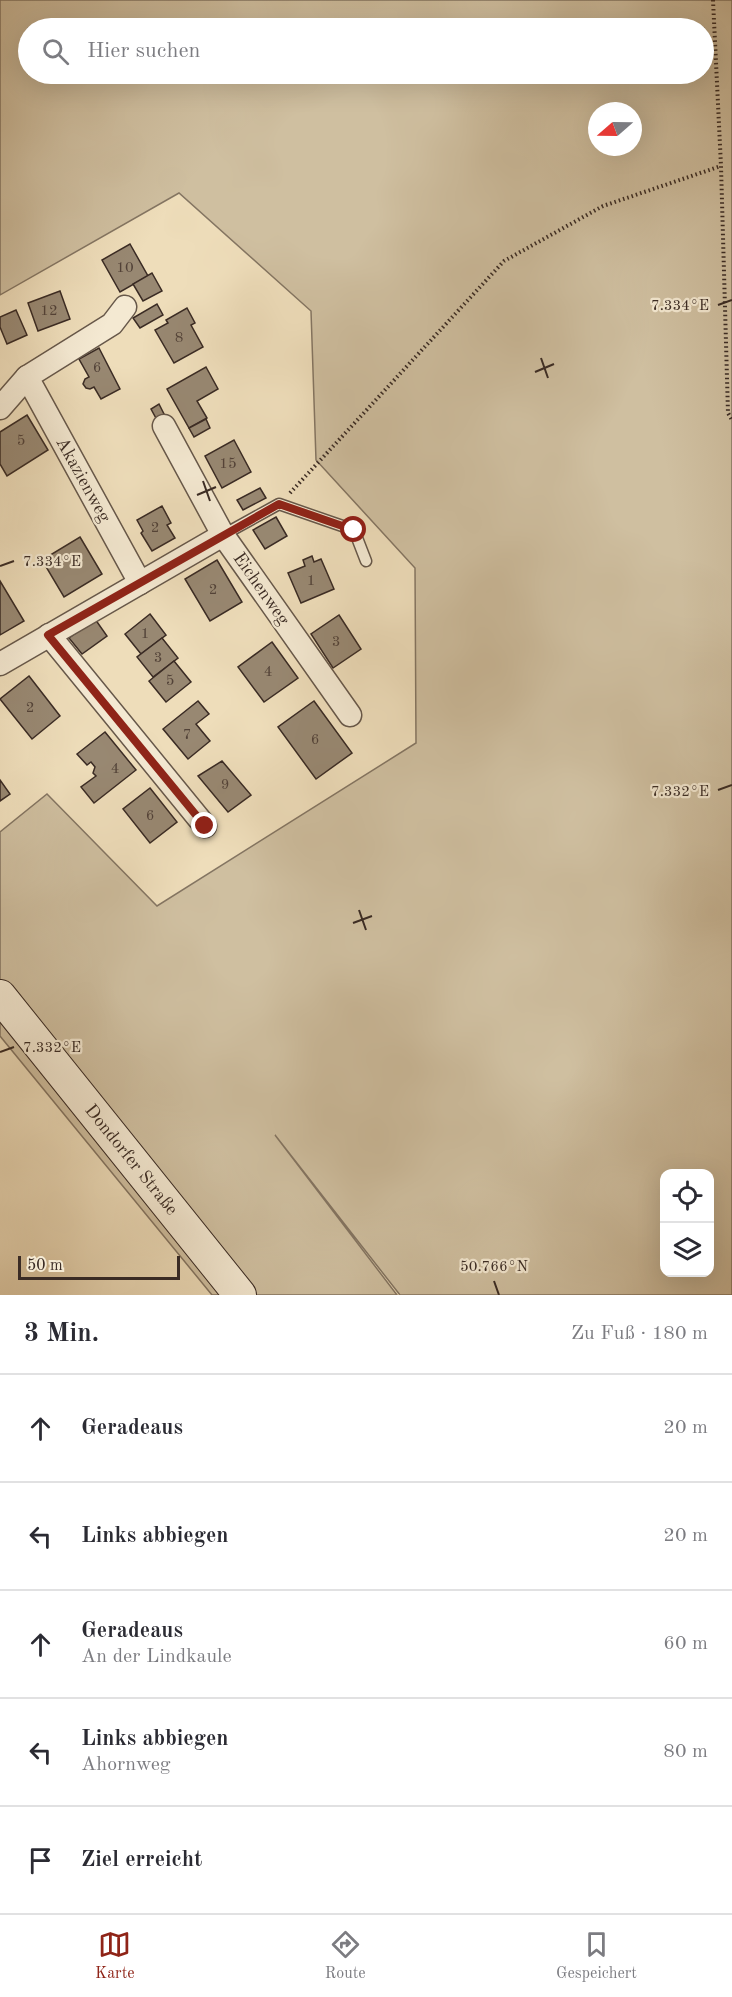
<!DOCTYPE html>
<html lang="de">
<meta charset="utf-8">
<style>
body{margin:0;font-family:"Old Standard TT",serif;background:#f2f2f3;color:#2b2b33}
.controls{position:absolute;right:18px;bottom:18px;display:grid;overflow:hidden;border-radius:12px;box-shadow:0 6px 24px #0002}
.controls button{width:54px;height:54px;display:grid;place-items:center;padding:0;border:0;border-bottom:2px solid #e1e1e2;background:#fff;color:#2b2b33;font:30px sans-serif}
.compass{position:absolute;left:588px;top:102px;width:54px;height:54px;border-radius:50%;background:#fff;box-shadow:0 6px 24px #0002;rotate:250deg}
.scale{position:absolute;left:18px;bottom:15px;width:162px;box-sizing:border-box;padding-left:6px;border:3px solid #3a2b24;border-top:0;font-size:16px;line-height:21px;white-space:nowrap;color:#3a2b24;-webkit-text-stroke:4px #f4e9d2;paint-order:stroke}
.stop{position:absolute;width:18px;height:18px;margin:-14px;border:4px solid #8f2418;border-radius:50%;background:#fff}
.stop.end{background:#8f2418;border-color:#fff;box-shadow:0 2px 6px #0008}
.list{margin:0;padding:0;list-style:none}
h2{display:flex;justify-content:space-between;align-items:center;height:78px;margin:0;padding:0 24px;font-size:26px}
h2 small{font-size:20px;font-weight:400;color:#7c7c81}
.list li{display:grid;grid-template-columns:39px 1fr auto;gap:18px;align-items:center;box-sizing:border-box;height:108px;padding:0 24px;border-top:2px solid #e1e1e2}
.list b{display:block;font-size:22px;white-space:nowrap}
.list p{margin:0;font-size:20px;white-space:nowrap;color:#7c7c81}
.list em{font-size:20px;font-style:normal;color:#7c7c81}
.icon{flex:none;width:33px;height:33px;fill:none;stroke:currentColor;stroke-width:2;stroke-linecap:round;stroke-linejoin:round}
.map{position:relative;flex:none;width:732px;height:1295px;overflow:hidden}
.search{position:absolute;background:#fff;box-shadow:0 6px 24px #0002;left:18px;right:18px;top:18px;height:66px;display:flex;align-items:center;gap:15px;box-sizing:border-box;padding:0 21px;border-radius:33px;color:#7c7c81;font-size:22px}
.sheet{height:618px;background:#fff}
nav{display:flex;justify-content:space-around;align-items:center;box-sizing:border-box;height:84px;border-top:2px solid #e1e1e2;background:#fff;font-size:16px;color:#7c7c81}
nav a{display:grid;justify-items:center;gap:3px}
nav .on{color:#8f2418}
.map>svg:first-child{display:block}
.green{fill:#cfbfa0;stroke:#847562;stroke-width:1.5;fill-rule:evenodd}
.building{fill:#988872;stroke:#3a2b24;stroke-width:1.5}
.lines{fill:none;stroke-linecap:round;stroke-linejoin:round}
.service-casing{stroke:#67584a;stroke-width:13}
.minor-casing{stroke:#67584a;stroke-width:25}
.secondary-casing{stroke:#3a2b24;stroke-width:34}
.path{stroke:#3a2b24;stroke-width:4;stroke-dasharray:1.5 3;stroke-linecap:butt}
.service{stroke:#f4e9d2;stroke-width:10}
.minor{stroke:#f4e9d2;stroke-width:22}
.secondary{stroke:#f4e9d2;stroke-width:32}
.route{stroke:#8f2418;stroke-width:8}
.ticks{fill:none;stroke:#3a2b24;stroke-width:2}
.labels{text-anchor:middle;dominant-baseline:central;stroke-width:4.5;stroke-linejoin:round;paint-order:stroke}
.number-label{font-size:15px;fill:#524238}
.street-label{font-size:18px;fill:#3a2b24;stroke:#f4e9d2}
.ticks-label{font-size:15px;text-anchor:middle;fill:#3a2b24;stroke:#f4e9d2;stroke-width:4.5;stroke-linejoin:round;paint-order:stroke}
</style>
<div class="map">
<svg width="732" height="1295" viewBox="0 0 732 1295">
<rect width="100%" height="100%" fill="#eeddba"/>
<filter id="stains"><feTurbulence type="fractalNoise" baseFrequency=".00333" numOctaves="4"/><feColorMatrix values="0 0 0 0 .2 0 0 0 0 .09 0 0 0 0 .02 0 0 0 .5 -.17"/></filter>
<radialGradient id="worn" r=".72"><stop offset=".6" stop-color="#630" stop-opacity="0"/><stop offset="1" stop-color="#630" stop-opacity=".3"/></radialGradient>
<path class="green" d="M 0,0 L 732,0 L 732,1295 L 400,1295 L 275,1135 L 397,1295 L 212,1295 L 0,1036 L 0,832 L 47,794 L 157,906 L 416,743 L 415,568 L 316,460 L 311,311 L 179,193 L 0,295 ZM 28,28 L 704,28 L 704,74 L 28,74 ZM 597,111 L 633,111 L 633,147 L 597,147 ZM 664,1174 L 710,1174 L 710,1272 L 664,1272 Z"/>
<g class="building">
<path d="M 130,244 L 148,276 L 120,292 L 102,260 Z"/>
<path d="M 152,273 L 162,291 L 143,301 L 133,284 Z"/>
<path d="M 60,291 L 70,319 L 38,331 L 28,303 Z"/>
<path d="M 157,304 L 163,315 L 140,328 L 133,318 Z"/>
<path d="M 187,308 L 195,323 L 191,325 L 203,347 L 174,363 L 155,330 L 168,323 L 166,320 Z"/>
<path d="M 16,310 L 27,335 L 7,344 L 0,327 L 0,317 Z"/>
<path d="M 99,348 L 120,389 L 101,399 L 94,387 L 90,389 L 86,388 L 83,384 L 85,379 L 89,377 L 79,359 Z"/>
<path d="M 206,367 L 218,389 L 197,401 L 207,418 L 189,428 L 167,389 Z"/>
<path d="M 159,404 L 165,416 L 157,420 L 151,409 Z"/>
<path d="M 27,415 L 48,450 L 7,476 L 0,464 L 0,432 Z"/>
<path d="M 206,419 L 210,428 L 194,437 L 189,428 Z"/>
<path d="M 234,440 L 251,472 L 222,488 L 205,456 Z"/>
<path d="M 260,488 L 266,498 L 243,510 L 237,500 Z"/>
<path d="M 162,506 L 171,523 L 167,525 L 175,538 L 152,551 L 141,533 L 143,531 L 137,520 Z"/>
<path d="M 276,517 L 287,536 L 265,549 L 253,530 Z"/>
<path d="M 80,537 L 102,574 L 64,597 L 42,560 Z"/>
<path d="M 312,556 L 314,562 L 321,559 L 334,589 L 301,603 L 288,573 L 305,566 L 303,560 Z"/>
<path d="M 217,560 L 242,602 L 210,621 L 185,579 Z"/>
<path d="M 0,581 L 24,621 L 0,635 Z"/>
<path d="M 150,614 L 166,635 L 141,654 L 125,634 Z"/>
<path d="M 339,615 L 361,649 L 333,668 L 311,634 Z"/>
<path d="M 95,619 L 107,636 L 82,654 L 69,638 Z"/>
<path d="M 162,638 L 178,658 L 153,677 L 137,657 Z"/>
<path d="M 272,642 L 298,678 L 264,702 L 238,667 Z"/>
<path d="M 174,661 L 191,682 L 166,702 L 149,681 Z"/>
<path d="M 29,676 L 60,716 L 32,739 L 0,699 Z"/>
<path d="M 198,701 L 209,714 L 196,724 L 210,741 L 188,759 L 163,729 Z"/>
<path d="M 314,701 L 352,753 L 316,779 L 278,727 Z"/>
<path d="M 105,732 L 136,770 L 94,803 L 81,787 L 96,776 L 93,773 L 95,767 L 91,762 L 87,765 L 77,754 Z"/>
<path d="M 222,761 L 251,795 L 228,812 L 198,776 Z"/>
<path d="M 0,780 L 10,794 L 0,801 Z"/>
<path d="M 150,788 L 177,822 L 150,843 L 123,809 Z"/>
</g>
<g class="lines">
<defs>
<path id="service" d="M 223,535 L 279,504 L 354,530 L 366,561"/>
<g id="minor">
<path d="M 125,307 L 112,324 L 27,377 L 140,583"/>
<path d="M 0,408 L 27,377"/>
<path d="M 164,426 L 223,535 L 350,715"/>
<path d="M 49,635 L 205,826"/>
<path d="M 0,664 L 223,535"/>
</g>
<path id="secondary" d="M 0,996 L 240,1295"/>
</defs>
<use href="#service" class="service-casing"/>
<use href="#minor" class="minor-casing"/>
<use href="#secondary" class="secondary-casing"/>
<g class="path">
<path d="M 713,0 L 721,166 L 728,413 L 732,420"/>
<path d="M 290,493 L 504,261 L 603,206 L 721,166"/>
</g>
<use href="#service" class="service"/>
<use href="#minor" class="minor"/>
<use href="#secondary" class="secondary"/>
</g>
<g class="lines">
<path class="route" d="M 205,826 L 48,635 L 279,504 L 354,530"/>
</g>
<path class="ticks" d="M 718,305 L 732,300M 541,358 L 548,378M 535,372 L 554,364M 203,481 L 210,501M 197,495 L 216,487M 0,566 L 14,561M 718,790 L 732,785M 359,910 L 366,930M 353,923 L 372,916M 0,1052 L 14,1047M 494,1281 L 499,1295"/>
<g class="labels">
<g class="number-label">
<text x="125" y="268">10</text>
<text x="49" y="311">12</text>
<text x="179" y="338">8</text>
<text x="97" y="368">6</text>
<text x="21" y="441">5</text>
<text x="228" y="464">15</text>
<text x="155" y="528">2</text>
<text x="311" y="581">1</text>
<text x="213" y="590">2</text>
<text x="145" y="634">1</text>
<text x="336" y="642">3</text>
<text x="158" y="658">3</text>
<text x="268" y="672">4</text>
<text x="170" y="681">5</text>
<text x="30" y="708">2</text>
<text x="187" y="735">7</text>
<text x="315" y="740">6</text>
<text x="115" y="769">4</text>
<text x="225" y="785">9</text>
<text x="150" y="816">6</text>
</g>
<g class="street-label">
<text transform="translate(83 480) rotate(61)">Akazienweg</text>
<text transform="translate(261 589) rotate(55)">Eichenweg</text>
<text transform="translate(131 1160) rotate(51)">Dondorfer Straße</text>
</g>
</g>
<g class="ticks-label">
<text x="680" y="310">7.334°E</text>
<text x="52" y="566">7.334°E</text>
<text x="680" y="796">7.332°E</text>
<text x="52" y="1052">7.332°E</text>
<text x="494" y="1271">50.766°N</text>
</g>
<rect width="100%" height="100%" filter="url(#stains)"/>
<rect width="100%" height="100%" fill="url(#worn)"/>
</svg>
<div class="controls">
<button><svg class="icon" aria-label="locate" viewBox="0 0 24 24"><circle cx="12" cy="12" r="6"/><path d="M12 2v4M12 18v4M2 12h4M18 12h4"/></svg></button>
<button><svg class="icon" aria-label="layers" viewBox="0 0 24 24"><path d="M12 4l9 5-9 5-9-5zM3 14l9 5 9-5"/></svg></button>
</div>
<svg class="compass" viewBox="-18 -18 36 36"><path d="M0-13l5 13h-10z" fill="#e53935"/><path d="M0 13l5-13h-10z" fill="#7c7c81"/></svg>
<div class="scale">50 m</div>
<div class="stop" style="left:354px;top:530px"></div>
<div class="stop end" style="left:205px;top:826px"></div>
<div class="search"><svg class="icon" aria-label="search" viewBox="0 0 24 24"><circle cx="10" cy="10" r="6"/><path d="M15 15l6 6"/></svg>Hier suchen</div>
</div>
<section class="sheet">
<h2>3 Min.<small>Zu Fuß · 180 m</small></h2>
<ul class="list">
<li><svg class="icon" aria-label="ahead" viewBox="0 0 24 24"><path d="M12 20V5M6 11l6-6 6 6"/></svg><div><b>Geradeaus</b></div><em>20 m</em></li>
<li><svg class="icon" aria-label="left" viewBox="0 0 24 24"><path d="M17 20v-9H6M10 6l-5 5 5 5"/></svg><div><b>Links abbiegen</b></div><em>20 m</em></li>
<li><svg class="icon" aria-label="ahead" viewBox="0 0 24 24"><path d="M12 20V5M6 11l6-6 6 6"/></svg><div><b>Geradeaus</b><p>An der Lindkaule</p></div><em>60 m</em></li>
<li><svg class="icon" aria-label="left" viewBox="0 0 24 24"><path d="M17 20v-9H6M10 6l-5 5 5 5"/></svg><div><b>Links abbiegen</b><p>Ahornweg</p></div><em>80 m</em></li>
<li><svg class="icon" aria-label="arrive" viewBox="0 0 24 24"><path d="M6 21V4h12l-3 4 3 4H6"/></svg><div><b>Ziel erreicht</b></div></li>
</ul>
</section>
<nav>
<a class="on"><svg class="icon" aria-label="map" viewBox="0 0 24 24"><path d="M3 6l6-2 6 2 6-2v14l-6 2-6-2-6 2zM9 4v14M15 6v14"/></svg>Karte</a>
<a><svg class="icon" aria-label="directions" viewBox="0 0 24 24"><path d="M12 3l9 9-9 9-9-9zM9 14v-3h6M13 9l2 2-2 2"/></svg>Route</a>
<a><svg class="icon" aria-label="saved" viewBox="0 0 24 24"><path d="M7 4h10v16l-5-4-5 4z"/></svg>Gespeichert</a>
</nav>
